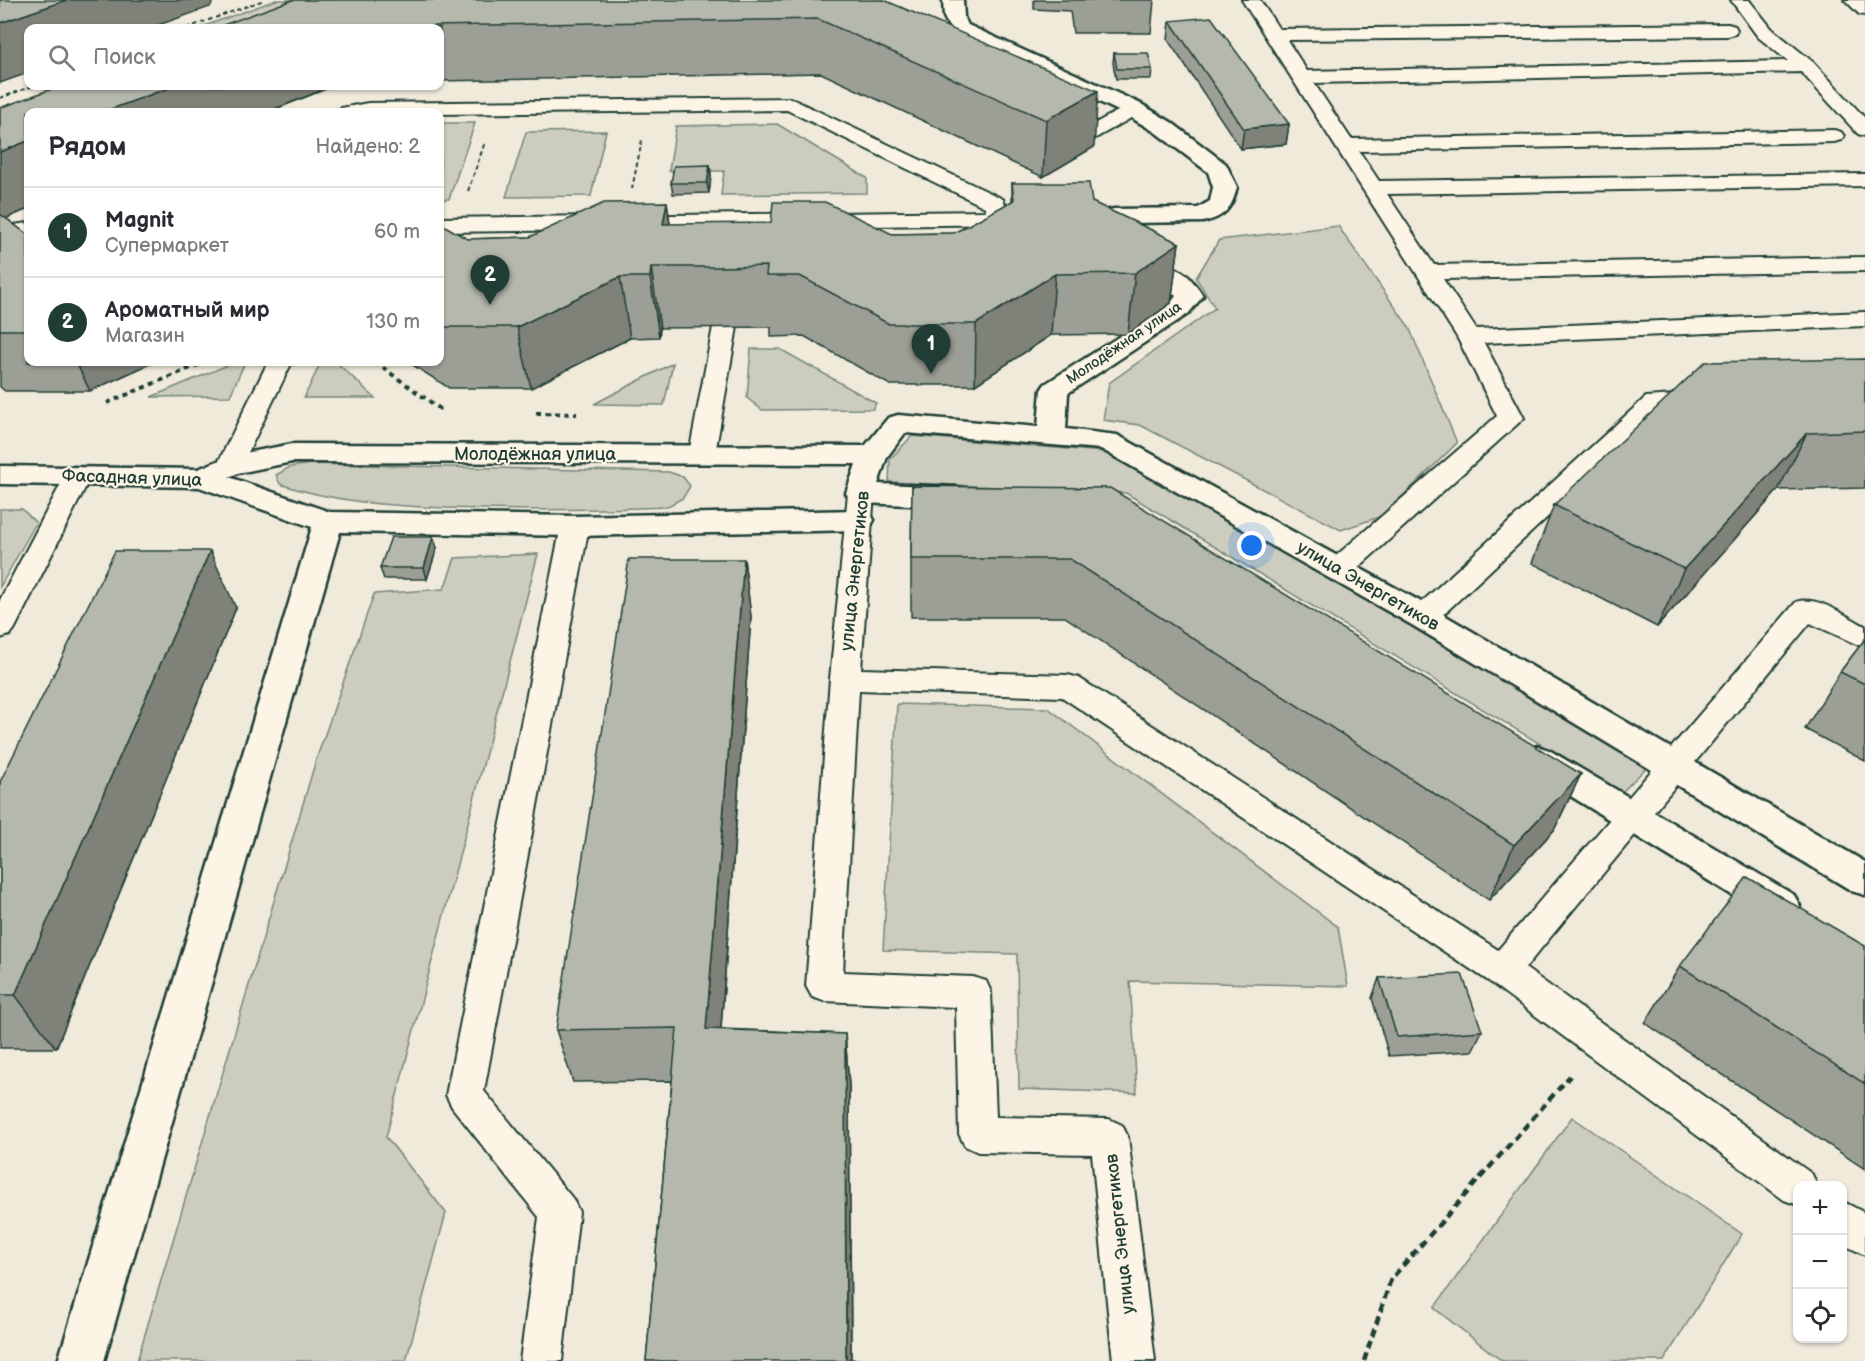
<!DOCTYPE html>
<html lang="ru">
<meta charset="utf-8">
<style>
body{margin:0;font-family:"Balsamiq Sans",sans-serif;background:#f7f7f7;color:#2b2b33}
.controls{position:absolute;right:18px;bottom:18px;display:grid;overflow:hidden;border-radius:12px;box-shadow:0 2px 4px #0004}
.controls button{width:54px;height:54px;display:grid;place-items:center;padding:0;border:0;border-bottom:2px solid #e1e1e2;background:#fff;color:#2b2b33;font:30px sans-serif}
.you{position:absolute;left:1252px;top:546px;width:21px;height:21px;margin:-15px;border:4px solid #fff;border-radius:50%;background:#1a73e8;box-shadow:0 0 0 9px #1a73e833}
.badge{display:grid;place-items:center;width:39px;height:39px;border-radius:50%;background:#1f3d34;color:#fff;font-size:20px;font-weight:700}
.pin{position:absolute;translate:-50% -50px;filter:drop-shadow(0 2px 3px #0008)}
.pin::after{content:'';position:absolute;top:32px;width:21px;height:18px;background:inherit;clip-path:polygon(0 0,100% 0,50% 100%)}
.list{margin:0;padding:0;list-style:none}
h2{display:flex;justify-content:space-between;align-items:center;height:78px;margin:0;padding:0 24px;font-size:26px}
h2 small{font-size:20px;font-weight:400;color:#7c7c81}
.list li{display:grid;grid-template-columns:39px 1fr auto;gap:18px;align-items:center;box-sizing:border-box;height:90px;padding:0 24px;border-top:2px solid #e1e1e2}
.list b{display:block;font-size:22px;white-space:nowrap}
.list p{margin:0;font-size:20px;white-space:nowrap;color:#7c7c81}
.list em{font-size:20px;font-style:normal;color:#7c7c81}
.icon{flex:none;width:33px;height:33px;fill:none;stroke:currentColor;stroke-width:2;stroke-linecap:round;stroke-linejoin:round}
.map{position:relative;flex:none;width:1865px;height:1361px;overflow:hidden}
.search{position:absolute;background:#fff;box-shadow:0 2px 4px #0004;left:24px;top:24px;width:420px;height:66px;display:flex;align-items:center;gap:15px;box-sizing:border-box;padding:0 21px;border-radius:12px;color:#7c7c81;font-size:22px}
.panel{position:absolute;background:#fff;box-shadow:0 2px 4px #0004;left:24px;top:108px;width:420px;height:258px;border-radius:12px}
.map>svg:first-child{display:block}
.green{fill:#cccdbf;stroke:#76857a;stroke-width:1.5}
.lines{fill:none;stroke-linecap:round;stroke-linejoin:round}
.service-casing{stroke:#1f3d34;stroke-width:4}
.minor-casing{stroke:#1f3d34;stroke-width:5}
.path-far2{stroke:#1f3d34;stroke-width:2;stroke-dasharray:4.5 3;stroke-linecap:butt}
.path-far1{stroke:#1f3d34;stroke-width:4;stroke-dasharray:5 4.5;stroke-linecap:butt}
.path{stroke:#1f3d34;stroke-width:4.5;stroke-dasharray:8 5;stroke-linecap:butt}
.service{fill:#fcf5e5;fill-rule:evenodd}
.minor{fill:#fcf5e5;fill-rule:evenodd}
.wall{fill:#9c9f95;stroke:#1f3d34;stroke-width:1.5}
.shaded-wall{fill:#7f8279;stroke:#1f3d34;stroke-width:1.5}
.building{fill:#b5b9ad;stroke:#1f3d34;stroke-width:1.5}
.labels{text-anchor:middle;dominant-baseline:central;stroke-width:4.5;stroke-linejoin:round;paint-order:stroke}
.far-street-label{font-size:15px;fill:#1f3d34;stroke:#fcf5e5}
.street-label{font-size:18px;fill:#1f3d34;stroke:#fcf5e5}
</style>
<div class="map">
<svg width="1865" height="1361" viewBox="0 0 1865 1361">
<rect width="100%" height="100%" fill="#efeada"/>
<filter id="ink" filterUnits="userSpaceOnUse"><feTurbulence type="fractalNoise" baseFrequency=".0167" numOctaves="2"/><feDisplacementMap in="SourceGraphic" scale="12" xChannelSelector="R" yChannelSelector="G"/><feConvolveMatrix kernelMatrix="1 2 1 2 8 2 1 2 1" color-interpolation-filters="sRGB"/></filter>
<g filter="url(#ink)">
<g class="green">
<path d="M 276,0 L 341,0 L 289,28 L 199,28 Z"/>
<path d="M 440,123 L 475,123 L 449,199 L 440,200 Z"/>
<path d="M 777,124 L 867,178 L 867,193 L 721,195 L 724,171 L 669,171 L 676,126 Z"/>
<path d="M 606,131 L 591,196 L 506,197 L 526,132 Z"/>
<path d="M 1338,226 L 1409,327 L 1457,443 L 1382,516 L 1341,530 L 1140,425 L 1103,420 L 1109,383 L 1215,308 L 1196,278 L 1219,240 Z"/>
<path d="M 751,349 L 780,349 L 876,403 L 873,409 L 762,410 L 747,398 Z"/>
<path d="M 235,362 L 245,362 L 230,396 L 151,397 Z"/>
<path d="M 321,362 L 336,362 L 375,398 L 304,398 Z"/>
<path d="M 673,363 L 664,405 L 594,404 Z"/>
<path d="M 912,436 L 1104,452 L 1413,627 L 1646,768 L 1621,793 L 1126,493 L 889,482 L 890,459 Z"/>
<path d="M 311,464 L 669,472 L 683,477 L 690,486 L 683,498 L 666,507 C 593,510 520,511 447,508 C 391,506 333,502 280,484 L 276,475 L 290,467 Z"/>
<path d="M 0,509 L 22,509 L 36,523 L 0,587 Z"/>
<path d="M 538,554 L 386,1137 L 446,1213 L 406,1361 L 137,1361 L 316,760 L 374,594 L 444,589 L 455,558 Z"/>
<path d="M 897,704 L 1048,708 L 1338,927 L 1348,986 L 1130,981 L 1137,1093 L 1019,1089 L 1017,954 L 883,950 Z"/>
<path d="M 1572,1117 L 1742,1234 L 1664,1361 L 1502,1361 L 1434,1308 Z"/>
</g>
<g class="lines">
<defs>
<g id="service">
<path d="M 1242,0 L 1260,0 L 1279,29 L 1728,24 L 1735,26 L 1737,30 L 1735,34 L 1728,36 L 1287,40 L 1307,71 L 1788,61 L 1758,37 L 1731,0 L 1749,0 L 1772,29 L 1813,62 L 1865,118 L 1865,136 L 1858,134 L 1801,72 L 1314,83 L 1351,139 L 1834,130 L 1841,132 L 1844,136 L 1841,140 L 1834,142 L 1359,151 L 1379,181 L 1865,174 L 1865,186 L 1387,194 L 1434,265 L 1865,257 L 1865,271 L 1443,279 L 1476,329 L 1865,312 L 1865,326 L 1484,343 L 1524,418 L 1349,576 L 1339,579 L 1329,576 L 1325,569 L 1329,562 L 1497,416 L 1457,337 Z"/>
<path d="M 1845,0 L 1865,0 L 1865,15 L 1859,14 Z"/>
<path d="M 790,98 L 1003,199 L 1007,211 L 1023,212 L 1026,217 L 1023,222 L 1015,224 L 440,232 L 440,218 L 986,211 L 985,207 L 787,110 L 440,114 L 338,112 L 341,108 L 368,103 Z"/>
<path d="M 1133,103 L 1140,105 L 1143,109 L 1140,113 L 1085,144 L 1078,146 L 1071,144 L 1068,140 L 1071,136 Z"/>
<path d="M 28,223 L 28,237 L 0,241 L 0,227 Z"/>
<path d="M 725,320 L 733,322 L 737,327 L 715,454 L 711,460 L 702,462 L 693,460 L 689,454 L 713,327 L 717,322 Z"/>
<path d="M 268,362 L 292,362 L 239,471 L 230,473 L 221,471 L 217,465 Z"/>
<path d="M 1704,393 L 1713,396 L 1717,401 L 1713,406 L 1662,410 L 1433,624 L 1423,627 L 1413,624 L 1409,617 L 1413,610 L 1646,397 Z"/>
<path d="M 78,467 L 87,470 L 91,476 L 15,628 L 10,635 L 0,638 L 0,600 L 65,476 L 69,470 Z"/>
<path d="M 861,484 L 870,487 L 874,493 L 861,669 L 1068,675 L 1079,678 L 1498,950 L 1796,602 C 1818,595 1845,616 1865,626 L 1865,648 L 1810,623 L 1525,968 L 1812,1174 L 1817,1186 L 1798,1186 L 1798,1205 L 1784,1200 L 1490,982 L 1062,697 L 859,690 L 843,972 L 973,977 L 986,981 L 991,992 L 996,1117 L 1109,1119 L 1122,1125 L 1128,1137 L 1155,1361 L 1113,1361 L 1092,1154 L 978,1152 L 965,1146 L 959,1134 L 956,1007 L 824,1001 L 812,997 L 806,986 L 830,679 L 848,493 L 852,487 Z"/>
<path d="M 575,517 L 585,520 L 589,526 L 484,1091 L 573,1199 L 579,1212 L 562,1361 L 520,1361 L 539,1217 L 452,1107 L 446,1095 L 561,526 L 565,520 Z"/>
<path d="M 1842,1201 L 1865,1213 L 1865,1255 L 1842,1244 Z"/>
</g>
<g id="minor">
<path d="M 943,0 L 963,0 L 964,17 L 968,25 L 1141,104 L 1171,122 L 1226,164 L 1237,187 C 1232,208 1225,217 1203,222 L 1128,223 C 1136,262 1157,254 1185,274 C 1192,279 1198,289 1203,296 L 1188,314 L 1068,393 L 1066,429 L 1117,435 L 1434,609 L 1865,862 L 1865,895 L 1852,891 L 1412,625 L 1101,449 L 905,433 L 887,457 L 878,484 L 958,487 L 968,490 L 973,497 L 968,504 L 958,507 L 861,503 L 851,500 L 846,493 L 856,464 L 292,462 L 238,473 L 229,477 L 330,512 L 575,516 L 859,510 L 870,513 L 874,520 L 870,527 L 859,530 L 575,536 L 340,532 L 104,1361 L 58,1361 L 312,527 L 199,487 L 0,484 L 0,466 L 198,469 L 230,456 L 292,444 L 865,446 L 888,418 L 898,415 L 1038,427 L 1041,390 L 1045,384 L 1170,304 L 1176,296 C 1158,273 1117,270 1107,240 C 1104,232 1103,224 1102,216 L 1105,211 L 1114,209 L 1198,208 L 1210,201 L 1213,187 L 1208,172 L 1155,132 L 1125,114 L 952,33 L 944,17 Z"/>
<path d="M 1537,746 L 1549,750 L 1794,895 L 1800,906 L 1794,917 L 1781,921 L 1768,917 L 1525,768 L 1520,759 L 1525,750 Z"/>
</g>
</defs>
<use href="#service" class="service-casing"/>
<use href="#minor" class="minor-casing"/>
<g class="path-far2">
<path d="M 187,28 L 264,0"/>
<path d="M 0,98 L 33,86"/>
<path d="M 632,189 L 642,140"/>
<path d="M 468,191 L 485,142"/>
</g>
<g class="path-far1">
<path d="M 375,362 L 443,411"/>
<path d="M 107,403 L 205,362"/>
<path d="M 536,413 L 577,414"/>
</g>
<path class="path" d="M 1364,1361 L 1391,1279 L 1570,1076"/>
<use href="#service" class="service"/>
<use href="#minor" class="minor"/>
</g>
<g class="wall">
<path d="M 884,0 L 1094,147 L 1043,177 L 821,73 L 440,81 L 440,28 L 215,28 Z"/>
<path d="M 1034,0 L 1154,0 L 1151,33 L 1073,33 L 1070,11 L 1034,9 Z"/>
<path d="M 1170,21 L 1289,124 L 1286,144 L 1241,149 L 1168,40 Z"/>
<path d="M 1114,53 L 1152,69 L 1151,79 L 1116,79 L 1113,63 Z"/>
<path d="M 60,86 L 333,86 L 6,218 L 28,235 L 28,362 L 154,362 L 90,391 L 5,391 L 0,387 L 0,108 Z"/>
<path d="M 710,165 L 711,176 L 709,193 L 673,194 L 671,183 Z"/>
<path d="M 1012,183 L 1092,202 L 1179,243 L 1171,303 L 1128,334 L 1051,335 L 975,385 L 890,385 L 804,336 L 771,337 L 771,327 L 660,328 L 659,337 L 630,338 L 531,388 L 449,388 L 408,362 L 440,362 L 440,223 L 467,239 L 530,237 L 667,202 L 670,224 L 892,234 L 954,233 L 1012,202 Z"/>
<path d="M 1865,359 L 1865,488 L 1778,490 L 1657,627 L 1532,563 L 1554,505 Z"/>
<path d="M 912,486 L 1581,774 L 1554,830 L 1489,900 L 1065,617 L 911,617 L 911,559 Z"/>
<path d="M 433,537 L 437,548 L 427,579 L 384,579 L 380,568 Z"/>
<path d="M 744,559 L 751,617 L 721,1029 L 845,1034 L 849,1086 L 851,1359 L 646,1361 L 672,1081 L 573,1082 L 556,1030 Z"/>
<path d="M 236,608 L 56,1048 L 0,1048 L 0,782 Z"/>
<path d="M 1865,639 L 1865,761 L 1805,729 L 1840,672 Z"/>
<path d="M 1865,946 L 1865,1169 L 1645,1023 L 1680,966 Z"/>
<path d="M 1379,978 L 1482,1031 L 1472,1051 L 1389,1056 L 1372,998 Z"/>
</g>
<g class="shaded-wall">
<path d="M 67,0 L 214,0 L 210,7 L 150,28 L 28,28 L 28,73 L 0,83 L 0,23 Z"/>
<path d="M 174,86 L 333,86 L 267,112 L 103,112 Z"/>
<path d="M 1098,91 L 1094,147 L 1043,177 L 1046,120 Z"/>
<path d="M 1289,124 L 1286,144 L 1241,149 L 1244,129 Z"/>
<path d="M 28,141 L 28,209 L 0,221 L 0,152 Z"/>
<path d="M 710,165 L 711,176 L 709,193 L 707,183 Z"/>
<path d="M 667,202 L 675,262 L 663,224 Z"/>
<path d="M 1179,243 L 1171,303 L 1128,334 L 1135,273 Z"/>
<path d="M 651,267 L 660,328 L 659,337 L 650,277 Z"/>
<path d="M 1055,274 L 1051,335 L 975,385 L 976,324 Z"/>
<path d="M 620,277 L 630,338 L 531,388 L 517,327 Z"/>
<path d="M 76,362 L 154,362 L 90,391 Z"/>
<path d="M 1807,433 L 1778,490 L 1657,627 L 1684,569 Z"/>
<path d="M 433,537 L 437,548 L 427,579 L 424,568 Z"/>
<path d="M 210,551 L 236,608 L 56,1048 L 15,995 Z"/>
<path d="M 744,559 L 751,617 L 717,1081 L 706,1029 Z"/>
<path d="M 1581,774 L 1554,830 L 1489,900 L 1514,845 Z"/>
<path d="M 845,1034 L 849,1086 L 851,1361 L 846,1361 Z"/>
</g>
<g class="building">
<path d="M 0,0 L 67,0 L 0,23 Z"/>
<path d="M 292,0 L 884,0 L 1098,91 L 1046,120 L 818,19 L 322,28 L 215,28 Z"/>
<path d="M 1211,17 L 1289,124 L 1244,129 L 1170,21 Z"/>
<path d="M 1114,53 L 1148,53 L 1152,69 L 1117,69 Z"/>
<path d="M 60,86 L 174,86 L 103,112 L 28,112 L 28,141 L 0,152 L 0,108 Z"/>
<path d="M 710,165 L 707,183 L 671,183 L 674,166 Z"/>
<path d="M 1012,183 L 1089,183 L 1092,202 L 1179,243 L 1135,273 L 1055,274 L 976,324 L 889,324 L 800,276 L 766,276 L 767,266 L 718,267 L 651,267 L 650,277 L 620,277 L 517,327 L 440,327 L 440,223 L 467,239 L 530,237 L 604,203 L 667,202 L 663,224 L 771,223 L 773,202 L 825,202 L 892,234 L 954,233 L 1014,200 Z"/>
<path d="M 0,214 L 28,235 L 28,330 L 0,330 Z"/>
<path d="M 1865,359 L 1865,431 L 1807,433 L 1684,569 L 1554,505 L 1705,362 Z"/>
<path d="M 912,486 L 1110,488 L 1581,774 L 1514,845 L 1070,559 L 911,559 Z"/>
<path d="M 391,537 L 433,537 L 424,568 L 380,568 Z"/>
<path d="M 115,551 L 210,551 L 15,995 L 0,995 L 0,782 Z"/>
<path d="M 629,559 L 744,559 L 706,1029 L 845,1034 L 846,1359 L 902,1361 L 646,1361 L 677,1028 L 556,1030 Z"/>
<path d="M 1865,639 L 1865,684 L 1840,672 Z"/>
<path d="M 1747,877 L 1865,946 L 1865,1084 L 1680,966 Z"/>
<path d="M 1462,974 L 1482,1031 L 1397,1037 L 1379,978 Z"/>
</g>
</g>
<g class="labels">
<g class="far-street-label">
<text transform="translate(1124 343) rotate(-34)">Молодёжная улица</text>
</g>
<g class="street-label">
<text x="535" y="454">Молодёжная улица</text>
<text transform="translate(132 478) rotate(2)">Фасадная улица</text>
<text transform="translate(855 571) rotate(-84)">улица Энергетиков</text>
<text transform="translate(1368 586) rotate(30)">улица Энергетиков</text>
<text transform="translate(1120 1234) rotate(-96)">улица Энергетиков</text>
</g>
</g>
</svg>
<div class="controls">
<button>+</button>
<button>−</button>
<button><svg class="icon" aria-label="locate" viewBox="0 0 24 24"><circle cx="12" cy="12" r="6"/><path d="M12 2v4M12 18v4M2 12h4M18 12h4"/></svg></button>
</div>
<div class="you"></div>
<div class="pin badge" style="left:931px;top:374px">1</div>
<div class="pin badge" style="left:490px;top:305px">2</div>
<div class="search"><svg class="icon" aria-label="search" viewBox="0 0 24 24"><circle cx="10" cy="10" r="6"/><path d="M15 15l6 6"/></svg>Поиск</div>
<section class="panel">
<h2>Рядом<small>Найдено: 2</small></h2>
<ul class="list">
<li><span class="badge">1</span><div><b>Magnit</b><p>Супермаркет</p></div><em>60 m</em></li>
<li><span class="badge">2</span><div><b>Ароматный мир</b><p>Магазин</p></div><em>130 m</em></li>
</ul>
</section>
</div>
